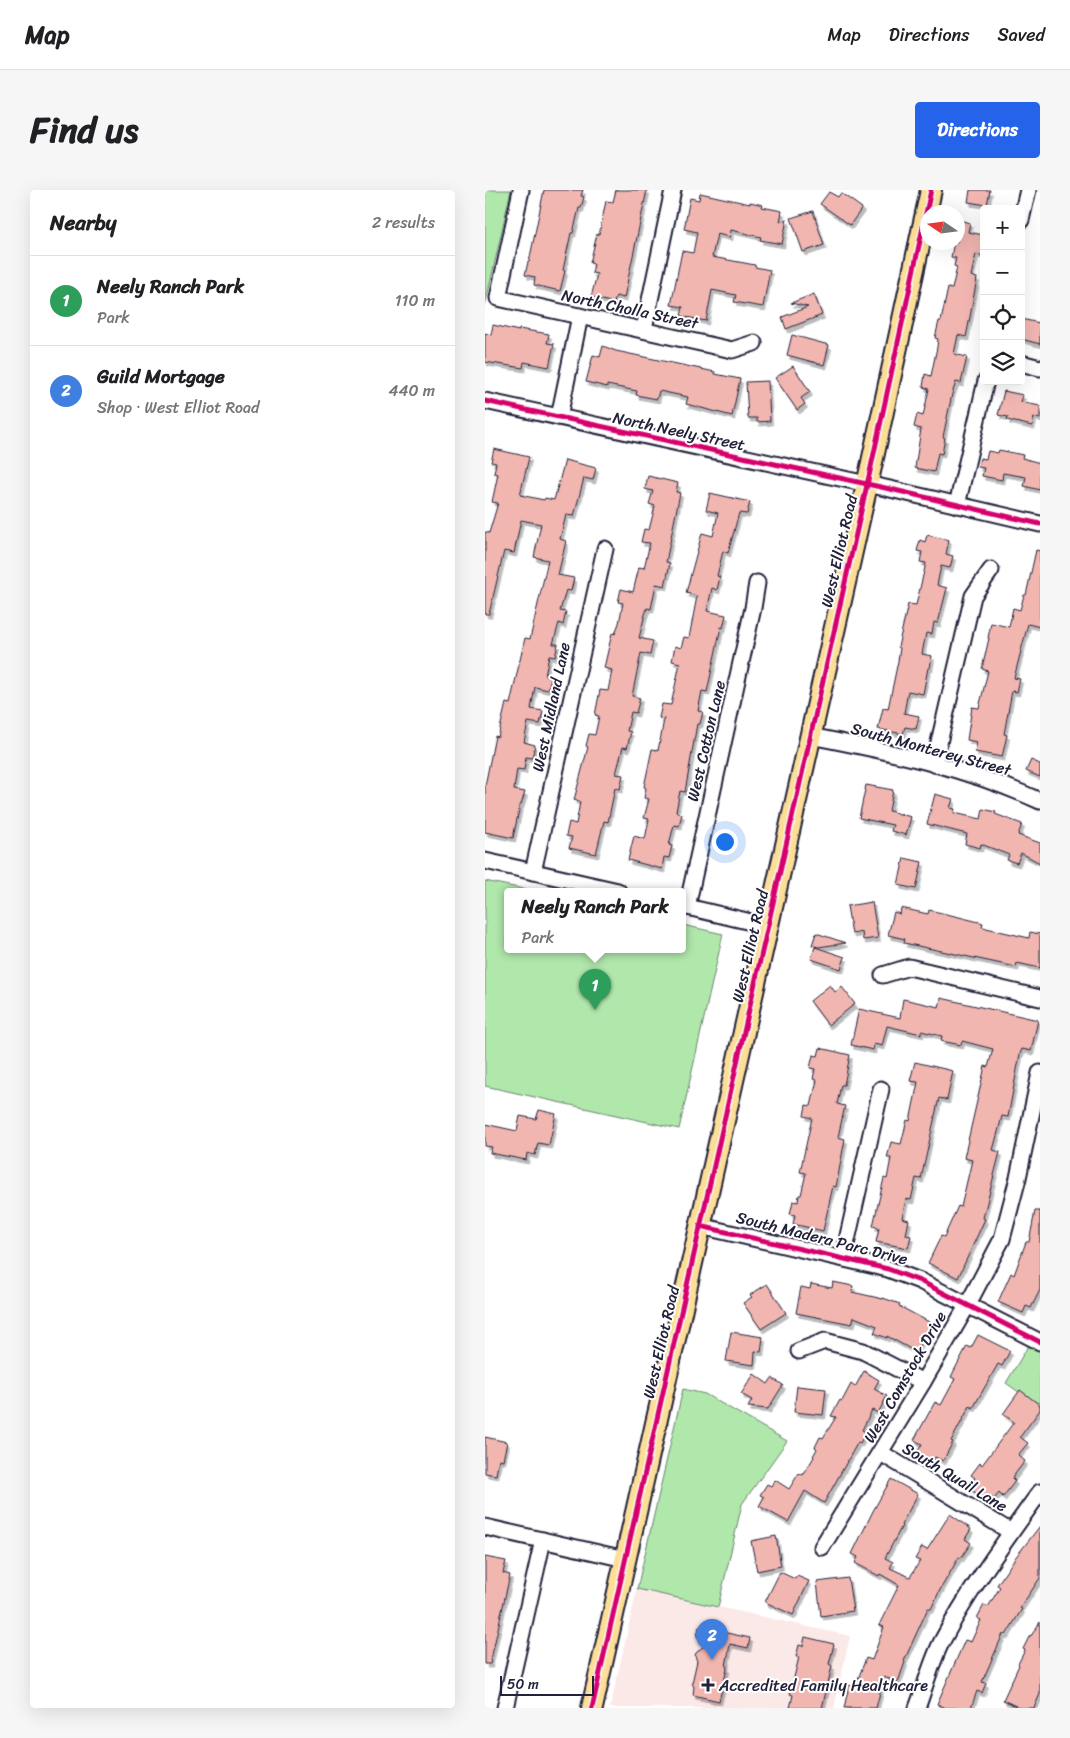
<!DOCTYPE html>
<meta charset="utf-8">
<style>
body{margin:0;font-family:Sriracha,sans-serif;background:#f6f6f6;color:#202124}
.controls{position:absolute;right:15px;top:15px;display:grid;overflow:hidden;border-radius:5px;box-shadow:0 5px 20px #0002}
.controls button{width:45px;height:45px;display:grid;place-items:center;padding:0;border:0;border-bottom:1px solid #e0e0e0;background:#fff;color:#202124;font:25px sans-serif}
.compass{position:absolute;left:435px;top:15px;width:45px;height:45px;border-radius:50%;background:#fff;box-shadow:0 5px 20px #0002;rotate:283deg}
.scale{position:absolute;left:15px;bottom:12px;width:94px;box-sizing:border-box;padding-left:5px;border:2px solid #22223b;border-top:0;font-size:14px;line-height:18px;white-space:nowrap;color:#22223b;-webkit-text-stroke:4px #fff;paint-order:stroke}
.you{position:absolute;left:239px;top:651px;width:18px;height:18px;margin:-12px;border:4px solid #fff;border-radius:50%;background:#1a73e8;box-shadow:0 0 0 8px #1a73e833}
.badge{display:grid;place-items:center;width:32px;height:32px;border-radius:50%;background:#2563eb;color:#fff;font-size:16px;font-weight:700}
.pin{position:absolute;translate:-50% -41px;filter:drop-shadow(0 1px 2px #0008)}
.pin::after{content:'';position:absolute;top:26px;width:18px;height:15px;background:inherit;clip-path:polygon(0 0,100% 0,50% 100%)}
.popup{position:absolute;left:19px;top:698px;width:182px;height:65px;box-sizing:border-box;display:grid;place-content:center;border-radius:5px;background:#fff;filter:drop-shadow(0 1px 4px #0005);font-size:16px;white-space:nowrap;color:#757577}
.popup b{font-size:19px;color:#202124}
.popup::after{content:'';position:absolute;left:50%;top:100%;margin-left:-10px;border:10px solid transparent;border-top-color:#fff}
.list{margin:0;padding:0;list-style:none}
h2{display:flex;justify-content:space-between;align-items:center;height:65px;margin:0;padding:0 20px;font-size:21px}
h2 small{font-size:16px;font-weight:400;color:#757577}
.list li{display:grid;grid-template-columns:32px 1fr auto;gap:15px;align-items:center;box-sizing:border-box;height:90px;padding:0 20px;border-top:1px solid #e0e0e0}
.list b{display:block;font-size:19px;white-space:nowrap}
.list p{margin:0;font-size:16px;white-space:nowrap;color:#757577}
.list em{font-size:16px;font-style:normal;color:#757577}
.icon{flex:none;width:28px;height:28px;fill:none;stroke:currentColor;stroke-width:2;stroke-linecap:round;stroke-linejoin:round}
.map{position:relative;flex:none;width:555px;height:1518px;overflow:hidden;border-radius:5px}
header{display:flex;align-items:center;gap:30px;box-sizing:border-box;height:70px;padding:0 25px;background:#fff;border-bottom:1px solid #e0e0e0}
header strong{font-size:24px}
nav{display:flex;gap:28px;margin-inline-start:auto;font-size:18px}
.intro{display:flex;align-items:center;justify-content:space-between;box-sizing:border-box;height:120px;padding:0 30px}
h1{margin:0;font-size:35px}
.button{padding:12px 22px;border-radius:5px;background:#2563eb;color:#fff;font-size:18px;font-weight:700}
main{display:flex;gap:30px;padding:0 30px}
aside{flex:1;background:#fff;border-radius:5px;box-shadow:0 5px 20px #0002}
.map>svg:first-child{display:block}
.built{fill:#fbe9e8}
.green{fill:#b0e7aa;stroke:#698472}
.building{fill:#f2b6b1;stroke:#22223b;filter:url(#shadow)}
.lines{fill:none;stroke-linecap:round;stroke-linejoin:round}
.minor-casing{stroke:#22223b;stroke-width:19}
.major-casing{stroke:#22223b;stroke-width:24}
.minor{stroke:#fff;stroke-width:15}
.major{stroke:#fcde96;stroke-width:20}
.cycleway-casing{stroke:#fff;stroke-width:8}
.cycleway{stroke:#d6006c;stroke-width:5}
.poi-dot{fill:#22223b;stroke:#fff;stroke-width:2}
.labels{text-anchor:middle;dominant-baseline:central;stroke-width:4;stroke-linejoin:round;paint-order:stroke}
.street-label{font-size:16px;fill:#22223b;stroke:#fff}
.poi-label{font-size:16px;fill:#22223b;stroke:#fff;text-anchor:start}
</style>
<header>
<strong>Map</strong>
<nav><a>Map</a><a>Directions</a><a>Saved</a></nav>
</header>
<div class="intro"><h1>Find us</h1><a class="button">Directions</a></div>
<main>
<aside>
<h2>Nearby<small>2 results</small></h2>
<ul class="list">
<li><span class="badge" style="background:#2e9e5b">1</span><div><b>Neely Ranch Park</b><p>Park</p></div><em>110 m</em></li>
<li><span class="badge" style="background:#3f7fe0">2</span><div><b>Guild Mortgage</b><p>Shop · West Elliot Road</p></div><em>440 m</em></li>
</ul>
</aside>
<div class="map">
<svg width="555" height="1518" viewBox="0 0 555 1518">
<defs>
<filter id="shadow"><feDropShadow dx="2.5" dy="4" stdDeviation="0" flood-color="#0004"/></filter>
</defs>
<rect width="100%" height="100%" fill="#fff"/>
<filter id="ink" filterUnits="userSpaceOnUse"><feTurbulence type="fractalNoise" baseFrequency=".02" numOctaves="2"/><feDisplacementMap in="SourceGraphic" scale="10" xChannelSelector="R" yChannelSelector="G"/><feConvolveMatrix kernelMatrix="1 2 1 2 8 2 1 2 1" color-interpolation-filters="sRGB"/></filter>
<g filter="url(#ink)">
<path class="built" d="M 152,1399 L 365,1446 L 349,1518 L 125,1518 Z"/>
<g class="green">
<path d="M 0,0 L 26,0 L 0,116 Z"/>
<path d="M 0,691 L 48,701 L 22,701 L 22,759 L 198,759 L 198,735 L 238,744 L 194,939 L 0,896 Z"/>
<path d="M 548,1148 L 555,1152 L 555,1217 L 521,1193 Z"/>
<path d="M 198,1199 L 220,1204 L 302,1251 L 257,1314 L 233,1417 L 152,1399 Z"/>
</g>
<g class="building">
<path d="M 59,0 L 98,0 L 96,6 L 99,7 L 96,18 L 94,18 L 88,43 L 86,43 L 78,80 L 80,81 L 75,101 L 49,95 L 50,87 L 40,85 L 43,72 L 44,72 Z"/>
<path d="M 131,0 L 162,0 L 139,108 L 131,106 L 129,113 L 106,107 L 112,84 L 107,83 L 109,74 L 105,73 L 112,44 L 114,44 L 121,11 L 128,12 Z"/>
<path d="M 485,0 L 505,0 L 502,15 L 483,12 Z"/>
<path d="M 344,2 L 353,7 L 356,3 L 377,18 L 365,35 L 335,14 Z"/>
<path d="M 215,3 L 265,14 L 265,12 L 278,15 L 277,17 L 297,21 L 295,32 L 302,29 L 297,54 L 275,50 L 276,47 L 246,40 L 245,47 L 232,44 L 227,67 L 270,75 L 270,77 L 285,80 L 278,117 L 249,112 L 251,105 L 227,100 L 221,131 L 196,126 L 198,117 L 186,115 L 197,61 L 208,63 L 212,42 L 199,39 L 205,8 L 214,10 Z"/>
<path d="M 328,21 L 339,55 L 318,62 L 306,28 Z"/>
<path d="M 474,30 L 485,33 L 483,42 L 499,45 L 499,66 L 491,64 L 486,86 L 492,88 L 485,127 L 481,147 L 473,145 L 469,164 L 482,167 L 476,193 L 471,192 L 467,204 L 458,247 L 460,248 L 457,264 L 453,263 L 449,282 L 430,278 L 436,239 L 429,237 L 432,224 L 438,226 L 444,199 L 438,197 L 440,184 L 446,186 L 452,157 L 453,149 L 450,148 L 454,131 L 456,131 L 463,98 L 467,99 L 472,77 L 469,76 L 471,68 L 466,67 L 469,52 L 472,52 Z"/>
<path d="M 329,104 L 337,125 L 301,139 L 297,127 L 323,117 L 306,113 Z"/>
<path d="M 536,129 L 555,133 L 555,154 L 536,149 Z"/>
<path d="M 8,135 L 34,141 L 34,139 L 64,144 L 62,153 L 69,154 L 64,177 L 39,172 L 38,178 L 0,172 L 0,143 L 6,145 Z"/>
<path d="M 307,145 L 344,155 L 339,175 L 302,165 Z"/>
<path d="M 118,156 L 131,161 L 230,182 L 230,184 L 255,189 L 247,226 L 201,214 L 203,207 L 174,201 L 172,209 L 151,205 L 152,201 L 122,195 L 122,197 L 101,192 L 108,165 L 115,167 Z"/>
<path d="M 308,176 L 325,202 L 316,208 L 320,214 L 312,220 L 290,188 Z"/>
<path d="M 283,191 L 285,231 L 272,232 L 272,228 L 263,228 L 261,192 Z"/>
<path d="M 519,201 L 538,205 L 536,212 L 555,216 L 555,229 L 549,227 L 547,236 L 522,230 L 523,227 L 513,225 Z"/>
<path d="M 9,259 L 44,267 L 35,305 L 59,310 L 60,308 L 69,310 L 80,270 L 111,278 L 108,290 L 99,288 L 89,326 L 81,325 L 75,349 L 81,351 L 73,385 L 89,388 L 86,401 L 81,400 L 75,421 L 81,422 L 78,435 L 74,433 L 68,454 L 73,454 L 70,467 L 64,466 L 60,486 L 66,487 L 63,500 L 50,497 L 46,519 L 58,521 L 55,534 L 43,532 L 39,552 L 50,555 L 47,568 L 41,567 L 39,580 L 32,579 L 29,600 L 40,602 L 36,615 L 35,615 L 28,648 L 0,642 L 0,596 L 10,546 L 13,547 L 21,513 L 25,514 L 40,448 L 45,449 L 63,370 L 49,367 L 56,334 L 36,330 L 29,363 L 19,361 L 4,424 L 0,424 L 0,342 L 4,343 L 13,313 L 7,312 L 13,284 L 9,283 L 11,273 L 6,272 Z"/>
<path d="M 514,260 L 538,265 L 537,268 L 555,273 L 555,300 L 539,296 L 541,287 L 518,283 L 517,290 L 497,286 L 499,278 L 493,277 L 495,268 L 501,269 L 503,261 L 513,263 Z"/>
<path d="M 163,286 L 193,293 L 191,302 L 195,303 L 181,372 L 185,373 L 180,396 L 171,394 L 166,419 L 162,418 L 159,428 L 154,448 L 168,451 L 165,465 L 156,463 L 147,506 L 155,508 L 151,523 L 146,522 L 142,541 L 146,542 L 142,558 L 138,557 L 131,584 L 138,585 L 135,599 L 130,598 L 123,632 L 119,631 L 111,664 L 84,658 L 87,647 L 81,646 L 84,632 L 91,634 L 95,612 L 89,610 L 103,557 L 101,556 L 104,544 L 110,545 L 114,526 L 110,525 L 115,500 L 123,501 L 127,480 L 119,478 L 127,443 L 130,444 L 134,433 L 138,413 L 133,412 L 136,399 L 148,402 L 154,377 L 159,378 L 165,353 L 156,352 L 159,339 L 164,340 L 170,316 L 164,314 L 168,301 L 160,299 Z"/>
<path d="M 225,303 L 265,312 L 262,324 L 254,323 L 243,363 L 238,361 L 232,386 L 235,387 L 232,400 L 227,398 L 222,421 L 241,425 L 238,438 L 236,437 L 222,502 L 217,501 L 213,521 L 218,522 L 215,534 L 212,534 L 200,602 L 195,601 L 191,622 L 197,624 L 194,636 L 189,635 L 184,655 L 187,656 L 184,668 L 179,667 L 177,679 L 143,670 L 149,646 L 160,649 L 164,629 L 159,628 L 164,609 L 159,608 L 161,598 L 159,597 L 167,559 L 173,560 L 176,546 L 179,529 L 174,528 L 177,514 L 186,515 L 195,473 L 187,471 L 190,456 L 196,458 L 199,447 L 204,448 L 212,406 L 201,403 L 207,380 L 217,343 L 228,346 L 233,323 L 221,320 Z"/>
<path d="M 442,345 L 464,350 L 461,364 L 468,366 L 465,378 L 456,376 L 452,395 L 462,398 L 453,433 L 449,432 L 447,444 L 441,443 L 437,464 L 447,466 L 445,478 L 443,478 L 438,504 L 423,501 L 419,523 L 434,526 L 431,539 L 420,537 L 418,544 L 393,539 L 398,518 L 403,519 L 413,471 L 415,458 L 413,457 L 423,414 L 431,415 L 441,373 L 435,372 L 437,362 L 432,361 L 435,350 L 440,352 Z"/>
<path d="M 551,360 L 555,361 L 555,437 L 543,434 L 529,488 L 535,489 L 532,502 L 527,501 L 519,544 L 522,545 L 517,567 L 490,562 L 492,552 L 482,550 L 487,517 L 494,518 L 503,481 L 497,479 L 504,448 L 503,448 L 506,433 L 524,437 L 528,418 L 535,420 L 539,405 L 541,405 Z"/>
<path d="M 546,570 L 555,574 L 555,587 L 541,581 Z"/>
<path d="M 381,595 L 408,600 L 404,621 L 426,627 L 421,645 L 406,641 L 408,635 L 374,628 Z"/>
<path d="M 450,604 L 468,609 L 465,618 L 470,619 L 469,623 L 496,629 L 498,619 L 511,622 L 510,624 L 537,634 L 533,645 L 555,653 L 555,673 L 536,663 L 532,673 L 522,670 L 524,665 L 496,654 L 495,658 L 480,654 L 482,644 L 442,634 Z"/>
<path d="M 419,668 L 437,672 L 431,699 L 413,695 Z"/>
<path d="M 387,712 L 393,748 L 378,750 L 377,742 L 367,744 L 362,716 Z"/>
<path d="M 416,718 L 443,724 L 444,720 L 474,727 L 498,733 L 497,737 L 544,748 L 545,742 L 555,744 L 555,778 L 532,773 L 531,777 L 419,753 L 420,749 L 403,745 L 409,722 L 415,724 Z"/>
<path d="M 331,743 L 361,753 L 333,757 L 327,755 Z"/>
<path d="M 330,757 L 360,767 L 356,779 L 326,769 Z"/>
<path d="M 345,795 L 350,802 L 357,797 L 370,814 L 343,835 L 325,811 Z"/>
<path d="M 456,808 L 553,830 L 546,861 L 537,859 L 535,864 L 523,927 L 517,926 L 513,942 L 508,960 L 515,962 L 498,1028 L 500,1029 L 473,1088 L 443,1073 L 456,1046 L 459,1047 L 473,1016 L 476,1017 L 487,970 L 479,968 L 500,876 L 503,877 L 508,859 L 477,851 L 476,855 L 456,851 L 457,846 L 436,841 L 436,844 L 402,836 L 397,856 L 389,854 L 388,860 L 366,855 L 374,819 L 415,828 L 418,809 L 454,817 Z"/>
<path d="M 335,858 L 365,865 L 359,895 L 356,895 L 352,914 L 360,916 L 353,947 L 360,949 L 351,997 L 348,996 L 338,1041 L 308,1034 L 310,1025 L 305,1024 L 308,1011 L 313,1012 L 314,1005 L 316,1005 L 321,983 L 315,982 L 327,928 L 319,926 L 321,915 L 326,916 L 332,890 L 328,889 L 330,879 L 325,878 L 328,865 L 333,866 Z"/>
<path d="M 430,872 L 468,881 L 462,910 L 454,908 L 436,989 L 431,988 L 426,1010 L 421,1009 L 417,1028 L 424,1030 L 421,1045 L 426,1046 L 423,1058 L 391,1052 L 394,1038 L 388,1036 L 399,988 L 402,989 L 406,968 L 402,968 L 406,952 L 416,954 L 422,930 L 425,931 L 433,892 L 425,891 Z"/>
<path d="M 54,920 L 71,924 L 64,955 L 53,953 L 50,965 L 42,963 L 41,970 L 5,963 L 7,957 L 0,956 L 0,934 L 32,941 L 35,926 L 51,929 Z"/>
<path d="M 550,1021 L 555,1021 L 555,1100 L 546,1118 L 541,1116 L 538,1123 L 513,1112 L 526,1083 L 529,1085 L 541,1052 L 544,1052 Z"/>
<path d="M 348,1092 L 368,1096 L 367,1102 L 398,1109 L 398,1108 L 415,1114 L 414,1116 L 446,1133 L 431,1162 L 402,1146 L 402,1148 L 389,1143 L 392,1136 L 369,1127 L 367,1134 L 311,1123 L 316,1097 L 325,1099 L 326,1094 L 347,1098 Z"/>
<path d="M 282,1094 L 301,1123 L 276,1139 L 258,1113 L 267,1107 L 265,1105 Z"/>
<path d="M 246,1142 L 278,1147 L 276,1162 L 270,1161 L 269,1175 L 241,1171 Z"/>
<path d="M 493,1145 L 525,1161 L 517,1176 L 513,1174 L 488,1218 L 485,1216 L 466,1251 L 468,1252 L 458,1271 L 450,1267 L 447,1273 L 431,1264 L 437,1254 L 429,1250 L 450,1212 L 456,1215 L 470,1189 L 466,1187 L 472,1175 L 482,1156 L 486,1158 Z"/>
<path d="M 379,1181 L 394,1190 L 389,1199 L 402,1206 L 393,1223 L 387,1220 L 377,1240 L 381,1242 L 375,1253 L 373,1252 L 339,1313 L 320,1301 L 303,1332 L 274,1316 L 279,1307 L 275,1305 L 282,1294 L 286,1296 L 290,1290 L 304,1299 L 314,1283 L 318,1285 L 329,1267 L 328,1266 L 332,1259 L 330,1257 L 335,1247 L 338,1248 L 351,1227 L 346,1226 L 355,1210 L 357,1211 L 366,1194 L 370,1197 Z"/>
<path d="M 269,1184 L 283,1194 L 287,1188 L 298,1195 L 283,1219 L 263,1217 L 267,1210 L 256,1204 Z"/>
<path d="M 312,1196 L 341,1199 L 338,1225 L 309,1222 Z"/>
<path d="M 535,1200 L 555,1215 L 555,1220 L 535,1247 L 543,1253 L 533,1265 L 540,1271 L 527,1288 L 530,1291 L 518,1307 L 514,1303 L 509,1309 L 503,1305 L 500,1310 L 483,1297 L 490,1288 L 486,1285 L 495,1273 L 497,1275 L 529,1232 L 518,1224 Z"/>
<path d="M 0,1247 L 22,1252 L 18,1270 L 14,1269 L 11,1285 L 0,1283 Z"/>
<path d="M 406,1289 L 433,1304 L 416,1335 L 417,1336 L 400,1368 L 408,1372 L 405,1378 L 425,1387 L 435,1371 L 430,1369 L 437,1357 L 442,1360 L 465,1324 L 486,1339 L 480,1349 L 486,1353 L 476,1368 L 474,1367 L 455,1400 L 446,1419 L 443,1418 L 419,1471 L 420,1472 L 413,1492 L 399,1487 L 391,1518 L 359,1518 L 364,1495 L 370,1497 L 381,1468 L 387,1470 L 399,1437 L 394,1435 L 414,1395 L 395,1384 L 394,1386 L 370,1373 L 373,1367 L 367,1364 L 388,1321 Z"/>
<path d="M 555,1336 L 555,1388 L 535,1418 L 537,1419 L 521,1445 L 518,1444 L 497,1492 L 501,1493 L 497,1503 L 492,1501 L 486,1518 L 461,1518 L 452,1514 L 480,1450 L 486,1452 L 496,1430 L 492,1428 L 499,1415 L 503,1417 L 515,1397 L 512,1395 L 530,1368 Z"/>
<path d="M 291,1346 L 296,1376 L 272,1381 L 266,1351 Z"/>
<path d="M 0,1367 L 21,1371 L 18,1383 L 25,1385 L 5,1474 L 0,1474 Z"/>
<path d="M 295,1382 L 310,1389 L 312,1386 L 324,1391 L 308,1425 L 280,1412 Z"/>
<path d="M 363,1388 L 368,1421 L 336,1426 L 332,1392 Z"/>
<path d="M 555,1432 L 555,1504 L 549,1518 L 535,1518 L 518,1510 L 534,1475 L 533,1474 L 540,1460 L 538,1459 L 545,1445 L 546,1446 Z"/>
<path d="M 214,1437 L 265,1448 L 263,1458 L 245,1454 L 241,1476 L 242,1479 L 234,1511 L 208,1505 L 209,1497 L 207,1493 L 212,1471 L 210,1466 L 211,1463 L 225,1450 L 212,1447 Z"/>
<path d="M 320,1447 L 349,1454 L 344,1474 L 347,1476 L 337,1518 L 305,1518 L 308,1505 L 305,1504 L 314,1467 L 311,1467 L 314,1455 L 318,1456 Z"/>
</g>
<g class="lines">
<defs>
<g id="minor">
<path d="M 36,0 L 13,108 L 247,160 L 269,153"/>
<path d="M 536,30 L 543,0"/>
<path d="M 159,139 L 188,0"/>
<path d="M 536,173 L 555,178"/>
<path d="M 0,211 L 405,299 L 555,334"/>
<path d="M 74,227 L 95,126"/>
<path d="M 472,315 L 501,191"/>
<path d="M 325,546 C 403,561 483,578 555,611"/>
<path d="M 449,574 L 488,406 L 506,380"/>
<path d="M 0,671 L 133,701"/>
<path d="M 48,682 L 120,359"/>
<path d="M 198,716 L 283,736"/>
<path d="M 202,717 L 268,418 L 272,393"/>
<path d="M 398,785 L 424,777 L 555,808"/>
<path d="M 215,1036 L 403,1079 L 435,1091 L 555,1152"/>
<path d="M 358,1068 L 396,899"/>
<path d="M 314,1161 L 340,1151 L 378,1161 L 438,1192"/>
<path d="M 396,1263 L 526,1342"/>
<path d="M 0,1337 L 140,1369"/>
<path d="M 337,1357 L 438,1192 L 482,1116 L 517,1049 L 533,988 L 555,883"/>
<path d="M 20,1518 L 58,1350"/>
<path d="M 432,1518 C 440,1497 446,1473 456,1453 C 484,1400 520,1351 555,1302"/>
</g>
<path id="major" d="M 107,1518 L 386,277 L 446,0"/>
</defs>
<use href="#minor" class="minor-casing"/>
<use href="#major" class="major-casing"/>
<use href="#minor" class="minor"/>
<use href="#major" class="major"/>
<defs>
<g id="cycleway">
<path d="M 0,211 L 405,299 L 555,334"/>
<path d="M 215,1036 L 403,1079 L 435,1091 L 555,1152"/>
<path d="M 107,1518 L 386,277 L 446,0"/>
</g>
</defs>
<use href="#cycleway" class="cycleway-casing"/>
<use href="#cycleway" class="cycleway"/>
</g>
</g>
<path class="poi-dot" d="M220.5 1487.5h5v5h5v5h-5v5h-5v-5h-5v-5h5z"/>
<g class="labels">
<g class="street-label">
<text transform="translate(145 119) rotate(12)">North Cholla Street</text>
<text transform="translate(194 241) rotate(12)">North Neely Street</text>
<text transform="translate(354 361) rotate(-77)">West Elliot Road</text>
<text transform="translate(66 517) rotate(-78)">West Midland Lane</text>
<text transform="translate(221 551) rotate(-77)">West Cotton Lane</text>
<text transform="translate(446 559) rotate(15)">South Monterey Street</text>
<text transform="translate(265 756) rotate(-77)">West Elliot Road</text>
<text transform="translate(337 1048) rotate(14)">South Madera Parc Drive</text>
<text transform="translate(176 1152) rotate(-77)">West Elliot Road</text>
<text transform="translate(420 1187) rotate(-60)">West Comstock Drive</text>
<text transform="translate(470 1287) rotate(31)">South Quail Lane</text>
</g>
<g class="poi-label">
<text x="234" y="1495">Accredited Family Healthcare</text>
</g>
</g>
</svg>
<div class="controls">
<button>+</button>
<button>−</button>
<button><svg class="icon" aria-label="locate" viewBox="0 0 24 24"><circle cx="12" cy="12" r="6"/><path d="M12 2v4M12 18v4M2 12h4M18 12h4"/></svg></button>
<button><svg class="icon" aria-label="layers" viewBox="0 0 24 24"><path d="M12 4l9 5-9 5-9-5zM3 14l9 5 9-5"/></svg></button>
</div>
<svg class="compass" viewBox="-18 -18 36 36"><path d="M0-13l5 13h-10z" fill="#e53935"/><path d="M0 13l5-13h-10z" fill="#757577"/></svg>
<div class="scale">50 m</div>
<div class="you"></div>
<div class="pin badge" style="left:110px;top:820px;background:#2e9e5b">1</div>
<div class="popup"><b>Neely Ranch Park</b>Park</div>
<div class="pin badge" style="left:227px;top:1470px;background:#3f7fe0">2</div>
</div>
</main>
